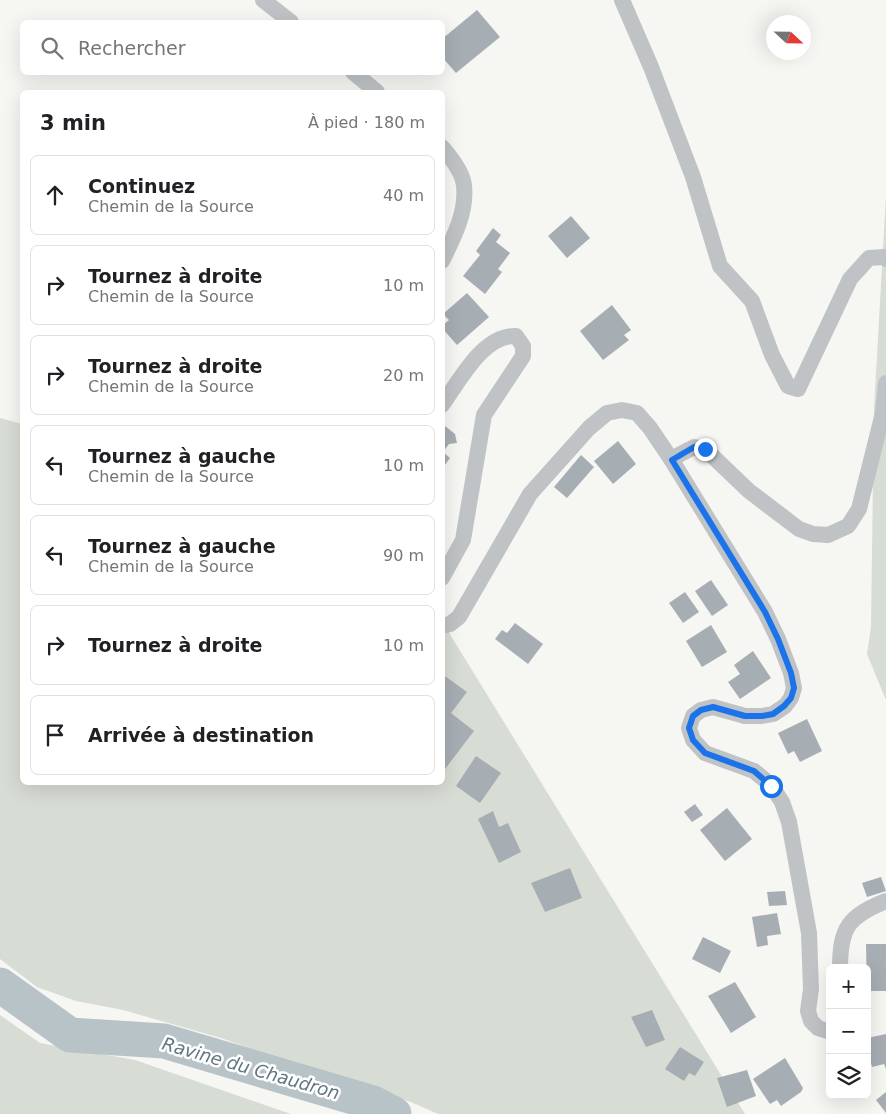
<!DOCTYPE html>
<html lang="fr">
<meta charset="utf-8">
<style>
body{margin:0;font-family:"DejaVu Sans",sans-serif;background:#f2f2f2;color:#202124}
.controls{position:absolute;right:15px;bottom:15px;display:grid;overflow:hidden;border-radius:8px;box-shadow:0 5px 20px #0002}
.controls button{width:45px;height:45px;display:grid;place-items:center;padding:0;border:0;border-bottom:1px solid #e0e0e0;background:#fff;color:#202124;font:25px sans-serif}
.compass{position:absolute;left:766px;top:15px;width:45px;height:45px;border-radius:50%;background:#fff;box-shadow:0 5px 20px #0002;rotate:112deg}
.stop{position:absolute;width:15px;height:15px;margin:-11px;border:4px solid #1a73e8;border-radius:50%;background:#fff}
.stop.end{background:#1a73e8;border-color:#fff;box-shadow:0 1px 5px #0008}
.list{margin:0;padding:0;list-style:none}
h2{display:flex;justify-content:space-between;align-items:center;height:65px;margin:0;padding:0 20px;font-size:21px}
h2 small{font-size:16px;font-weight:400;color:#757577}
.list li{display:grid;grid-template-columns:32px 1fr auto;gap:15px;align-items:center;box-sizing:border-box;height:80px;margin:0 10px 10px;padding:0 10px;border:1px solid #e0e0e0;border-radius:8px}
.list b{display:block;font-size:19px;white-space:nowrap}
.list p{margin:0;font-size:16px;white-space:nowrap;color:#757577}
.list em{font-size:16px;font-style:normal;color:#757577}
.icon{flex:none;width:28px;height:28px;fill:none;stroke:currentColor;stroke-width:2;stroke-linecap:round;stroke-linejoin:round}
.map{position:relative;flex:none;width:886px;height:1114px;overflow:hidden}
.search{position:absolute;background:#fff;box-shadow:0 5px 20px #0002;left:20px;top:20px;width:425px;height:55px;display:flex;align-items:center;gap:12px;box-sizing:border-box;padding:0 18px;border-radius:8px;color:#757577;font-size:19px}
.panel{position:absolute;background:#fff;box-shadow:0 5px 20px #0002;left:20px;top:90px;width:425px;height:695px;border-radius:8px}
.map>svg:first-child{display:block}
.green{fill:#d7dcd4}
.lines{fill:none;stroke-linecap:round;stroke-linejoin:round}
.river{stroke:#b8c3c7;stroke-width:35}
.building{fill:#a7aeb3}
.minor{stroke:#bfc3c6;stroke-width:16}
.route{stroke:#1a73e8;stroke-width:6}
.labels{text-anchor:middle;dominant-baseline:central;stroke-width:5;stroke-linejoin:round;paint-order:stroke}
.water-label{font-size:18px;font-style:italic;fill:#63777e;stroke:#fff}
</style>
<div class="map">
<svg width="886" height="1114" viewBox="0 0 886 1114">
<rect width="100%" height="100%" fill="#f6f6f3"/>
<g class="green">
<path d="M 886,196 L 886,700 L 867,654 L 871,627 L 874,409 Z"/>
<path d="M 0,418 L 22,424 L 22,782 L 442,782 L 443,623 L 745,1114 L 438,1114 L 411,1102 L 323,1075 L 221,1038 L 123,1010 L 76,1001 L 37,987 L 0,959 Z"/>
<path d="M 0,1015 L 40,1043 L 135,1060 L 291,1114 L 0,1114 Z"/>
</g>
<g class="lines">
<path class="river" d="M 0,985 L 70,1035 L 164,1041 L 373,1103 L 394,1114"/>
</g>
<g class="building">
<path d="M 477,10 L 500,37 L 456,73 L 442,57 L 442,39 Z"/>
<path d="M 571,216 L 590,238 L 567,258 L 548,236 Z"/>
<path d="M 493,228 L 501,235 L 496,242 L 510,253 L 498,269 L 502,272 L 485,294 L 463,276 L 480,255 L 476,251 Z"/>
<path d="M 467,293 L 489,317 L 457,345 L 442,328 L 442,326 L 449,320 L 443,314 Z"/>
<path d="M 612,305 L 631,330 L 624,335 L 629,340 L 603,360 L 580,331 Z"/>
<path d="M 445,426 L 455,434 L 457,443 L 449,444 L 443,452 L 450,458 L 442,469 L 442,429 Z"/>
<path d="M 618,441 L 636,464 L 613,484 L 594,461 Z"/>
<path d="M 581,455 L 594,467 L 567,498 L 554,487 Z"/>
<path d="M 711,580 L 728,605 L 712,616 L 695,591 Z"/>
<path d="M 685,592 L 699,612 L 683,623 L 669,603 Z"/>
<path d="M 515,623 L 543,644 L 528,664 L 495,639 L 502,630 L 507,633 Z"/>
<path d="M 711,625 L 727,652 L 702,667 L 686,641 Z"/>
<path d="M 753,651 L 771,678 L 740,699 L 728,682 L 740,674 L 734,665 Z"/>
<path d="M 442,674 L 467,692 L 451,713 L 474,731 L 442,773 L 442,729 L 445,726 L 442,724 Z"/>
<path d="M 807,719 L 822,751 L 800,762 L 794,751 L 788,754 L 778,733 Z"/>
<path d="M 476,756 L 501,773 L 480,803 L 456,786 Z"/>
<path d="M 695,804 L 703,815 L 692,822 L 684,812 Z"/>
<path d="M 727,808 L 752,839 L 725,861 L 700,830 Z"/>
<path d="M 493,811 L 499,827 L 508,823 L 521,852 L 499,863 L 478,819 Z"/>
<path d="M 570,868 L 582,898 L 545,912 L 531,883 Z"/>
<path d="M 881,877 L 886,891 L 867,897 L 862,883 Z"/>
<path d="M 785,891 L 787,905 L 769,906 L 767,892 Z"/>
<path d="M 777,913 L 781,934 L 767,936 L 768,945 L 757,947 L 752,917 Z"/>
<path d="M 703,937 L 731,951 L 720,973 L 692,959 Z"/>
<path d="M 866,944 L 886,944 L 886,991 L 867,991 Z"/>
<path d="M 735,982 L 756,1017 L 731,1033 L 708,996 Z"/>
<path d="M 652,1010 L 665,1040 L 646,1047 L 631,1017 Z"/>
<path d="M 886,1034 L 886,1069 L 884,1064 L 872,1067 L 867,1049 L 867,1038 Z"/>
<path d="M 680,1047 L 704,1062 L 695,1076 L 689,1073 L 684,1081 L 665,1069 Z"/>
<path d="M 785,1058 L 803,1088 L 801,1092 L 781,1106 L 777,1100 L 770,1104 L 753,1079 Z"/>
<path d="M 747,1070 L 756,1096 L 727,1107 L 717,1078 Z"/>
<path d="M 886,1092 L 886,1113 L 876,1100 Z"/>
</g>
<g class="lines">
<g class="minor">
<path d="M 263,0 L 291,22"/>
<path d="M 622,0 L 651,67 L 693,177 L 720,266 L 752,301 L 772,355 L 788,386 L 798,389 L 850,279 L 869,258 L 884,257 L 886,259"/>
<path d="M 353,72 L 377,92"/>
<path d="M 442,147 C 451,158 462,171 464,185 C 467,212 454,237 442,261"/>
<path d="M 442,405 C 459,382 483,334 516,336 L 523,346 L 523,356 L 484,415 L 463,540 L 442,578"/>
<path d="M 671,459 L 694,447 L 705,449 L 749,491 L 799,529 L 813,534 L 828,535 L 848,526 L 859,509 L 883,413 L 886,383"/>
<path d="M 442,626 L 450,624 L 459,617 L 530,494 L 589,428 L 607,413 L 622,410 L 637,413 L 650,428 L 671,459 L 765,612 L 778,639 L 791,673 L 794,688 L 791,698 L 785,706 L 773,714 L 762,716 L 745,716 L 713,707 L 701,710 L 693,716 L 689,728 L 693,740 L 705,753 L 754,771 L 771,785 L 782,802 L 789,822 L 809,933 L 811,989 L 808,1011 L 811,1021 L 818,1028 L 827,1031 L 830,1029"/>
<path d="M 840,968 C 840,927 849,916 886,901"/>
</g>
</g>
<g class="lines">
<path class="route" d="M 705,449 L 694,447 L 672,460 L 765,612 L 778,639 L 791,673 L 794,688 L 791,698 L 784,706 L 773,714 L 762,716 L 745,716 L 713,707 L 701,710 L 693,716 L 689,728 L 693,740 L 705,753 L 754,771 L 771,786"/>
</g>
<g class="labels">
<g class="water-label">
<text transform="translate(251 1068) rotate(16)">Ravine du Chaudron</text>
</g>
</g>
</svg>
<div class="controls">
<button>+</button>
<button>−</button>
<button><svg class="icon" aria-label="layers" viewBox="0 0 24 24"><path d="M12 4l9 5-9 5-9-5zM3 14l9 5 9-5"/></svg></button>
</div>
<svg class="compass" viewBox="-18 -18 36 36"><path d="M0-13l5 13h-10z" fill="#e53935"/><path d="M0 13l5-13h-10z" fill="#757577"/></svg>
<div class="stop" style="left:771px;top:786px"></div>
<div class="stop end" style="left:705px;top:449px"></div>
<div class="search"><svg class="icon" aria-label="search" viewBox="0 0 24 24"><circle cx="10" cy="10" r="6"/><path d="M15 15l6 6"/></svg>Rechercher</div>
<section class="panel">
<h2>3 min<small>À pied · 180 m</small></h2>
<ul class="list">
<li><svg class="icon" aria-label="ahead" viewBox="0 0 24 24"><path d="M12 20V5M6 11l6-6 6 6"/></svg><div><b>Continuez</b><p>Chemin de la Source</p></div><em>40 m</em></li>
<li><svg class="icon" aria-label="right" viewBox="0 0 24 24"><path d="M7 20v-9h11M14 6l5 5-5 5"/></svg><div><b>Tournez à droite</b><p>Chemin de la Source</p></div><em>10 m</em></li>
<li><svg class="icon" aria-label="right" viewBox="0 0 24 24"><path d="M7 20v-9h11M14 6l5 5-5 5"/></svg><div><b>Tournez à droite</b><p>Chemin de la Source</p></div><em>20 m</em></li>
<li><svg class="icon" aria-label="left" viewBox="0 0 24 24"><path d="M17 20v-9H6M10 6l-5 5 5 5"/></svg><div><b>Tournez à gauche</b><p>Chemin de la Source</p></div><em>10 m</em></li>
<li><svg class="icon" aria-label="left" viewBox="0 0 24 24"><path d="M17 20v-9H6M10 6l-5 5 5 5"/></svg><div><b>Tournez à gauche</b><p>Chemin de la Source</p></div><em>90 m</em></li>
<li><svg class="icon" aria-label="right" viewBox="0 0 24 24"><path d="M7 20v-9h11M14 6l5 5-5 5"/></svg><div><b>Tournez à droite</b></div><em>10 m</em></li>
<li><svg class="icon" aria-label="arrive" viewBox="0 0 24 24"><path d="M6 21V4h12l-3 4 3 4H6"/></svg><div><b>Arrivée à destination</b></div></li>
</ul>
</section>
</div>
